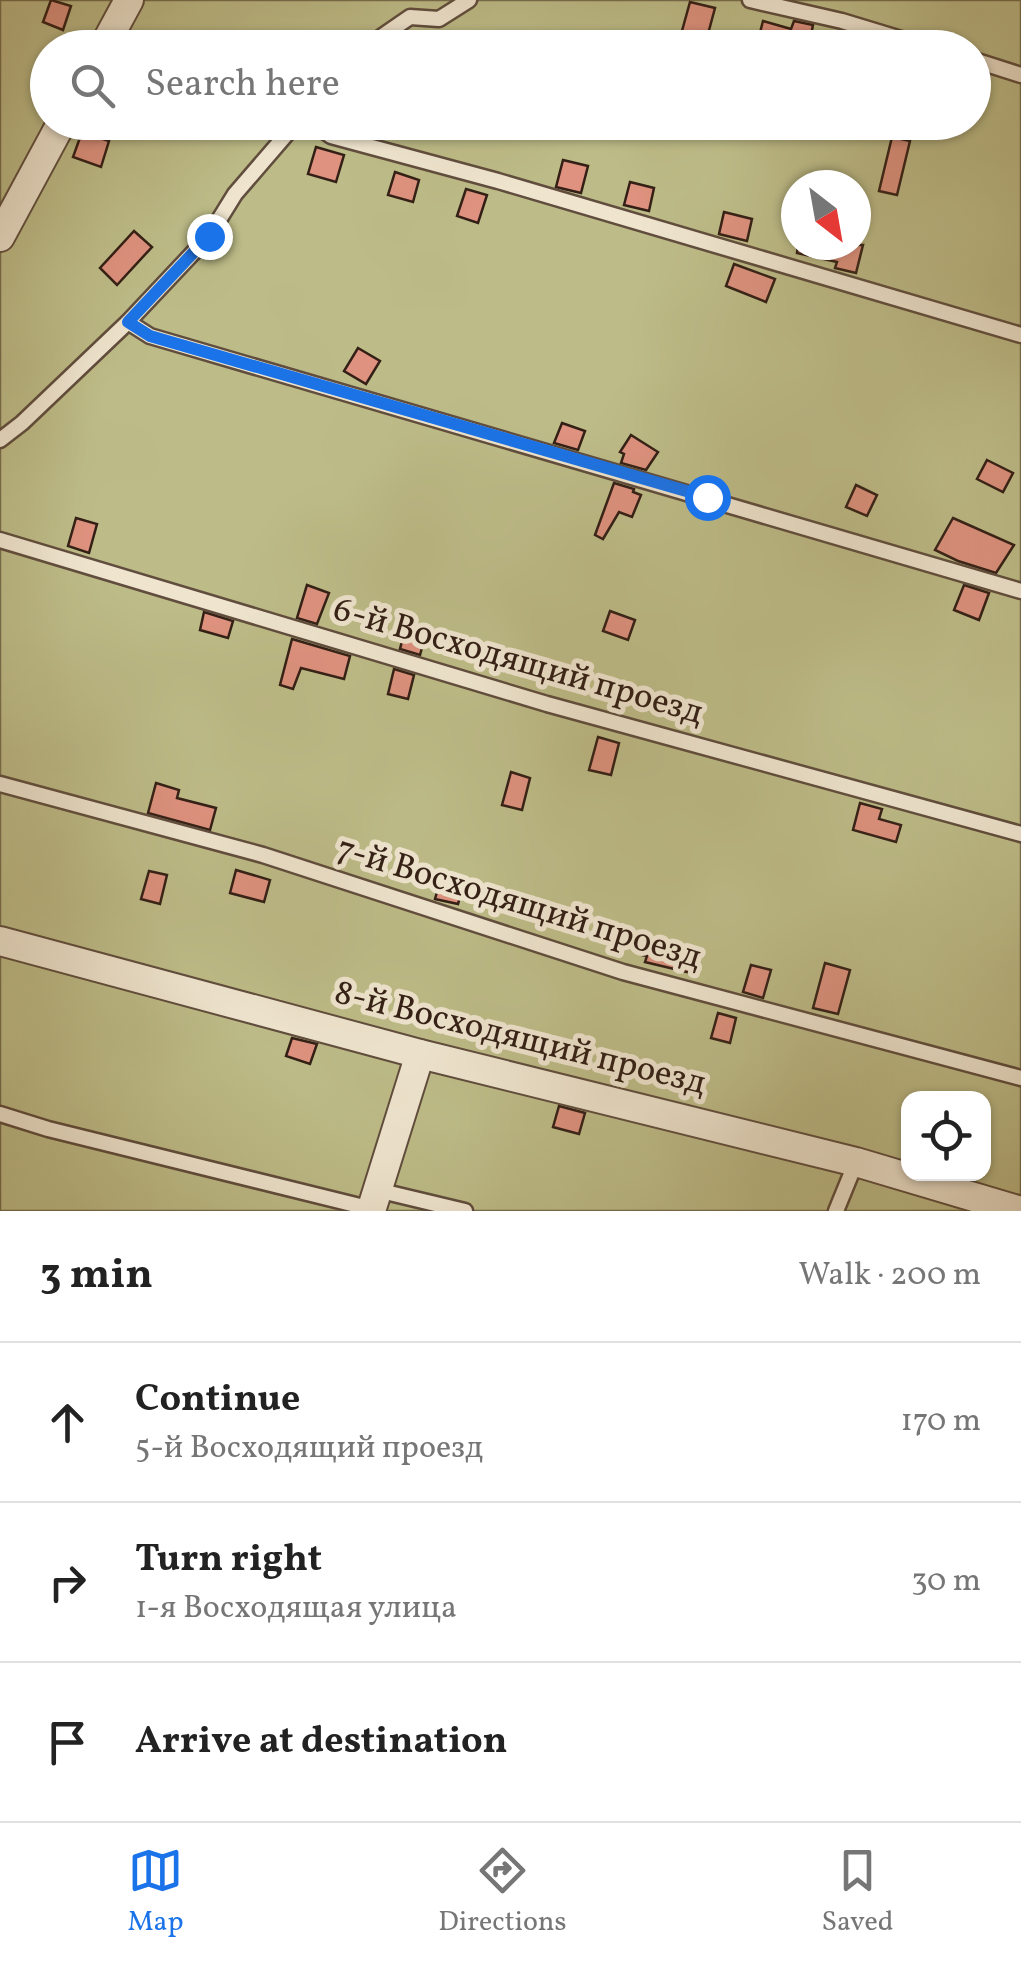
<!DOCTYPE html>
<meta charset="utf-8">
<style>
body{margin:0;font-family:Vollkorn,serif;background:#f2f2f2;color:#222}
.controls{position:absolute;right:30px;bottom:30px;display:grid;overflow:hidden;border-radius:20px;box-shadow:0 2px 8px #0004}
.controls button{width:90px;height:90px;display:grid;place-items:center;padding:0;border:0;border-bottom:2px solid #e0e0e0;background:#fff;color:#222;font:50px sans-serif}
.compass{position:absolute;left:781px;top:170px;width:90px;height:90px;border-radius:50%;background:#fff;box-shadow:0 2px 8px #0004;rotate:149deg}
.stop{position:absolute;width:30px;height:30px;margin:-22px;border:8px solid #1a73e8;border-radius:50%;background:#fff}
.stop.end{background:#1a73e8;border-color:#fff;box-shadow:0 2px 10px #0008}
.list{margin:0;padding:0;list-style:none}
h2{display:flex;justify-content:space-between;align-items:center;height:130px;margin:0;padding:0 40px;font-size:42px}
h2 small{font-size:32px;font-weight:400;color:#767676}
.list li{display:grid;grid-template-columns:65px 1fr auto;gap:30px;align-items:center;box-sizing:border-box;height:160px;padding:0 40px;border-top:2px solid #e0e0e0}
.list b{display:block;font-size:38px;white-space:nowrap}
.list p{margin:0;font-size:32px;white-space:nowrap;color:#767676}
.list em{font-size:32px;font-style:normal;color:#767676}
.icon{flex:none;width:55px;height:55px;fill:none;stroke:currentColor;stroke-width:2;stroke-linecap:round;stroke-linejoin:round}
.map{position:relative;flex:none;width:1021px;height:1211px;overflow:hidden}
.search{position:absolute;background:#fff;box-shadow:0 2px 8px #0004;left:30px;right:30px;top:30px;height:110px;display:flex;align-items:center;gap:25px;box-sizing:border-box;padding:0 35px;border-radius:55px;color:#767676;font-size:38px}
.sheet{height:610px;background:#fff}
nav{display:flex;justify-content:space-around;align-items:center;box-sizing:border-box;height:140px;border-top:2px solid #e0e0e0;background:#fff;font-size:28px;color:#767676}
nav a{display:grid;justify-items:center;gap:5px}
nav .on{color:#1a73e8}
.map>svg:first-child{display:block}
.green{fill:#bdbc88;stroke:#786e4e;stroke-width:2.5;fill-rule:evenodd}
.building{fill:#de927f;stroke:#331f15;stroke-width:2.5}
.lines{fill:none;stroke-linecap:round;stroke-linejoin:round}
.service-casing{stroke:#604d3d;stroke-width:19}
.minor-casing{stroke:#604d3d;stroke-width:32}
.service{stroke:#efe5cf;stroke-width:14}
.minor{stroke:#efe5cf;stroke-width:28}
.route{stroke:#1a73e8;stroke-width:12}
.labels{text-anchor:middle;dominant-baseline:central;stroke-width:10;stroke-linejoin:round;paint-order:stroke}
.street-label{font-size:35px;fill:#331f15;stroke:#efe5cf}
</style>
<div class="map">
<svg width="1021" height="1211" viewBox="0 0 1021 1211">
<rect width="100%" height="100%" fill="#e6d7b5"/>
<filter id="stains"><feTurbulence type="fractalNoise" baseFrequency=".002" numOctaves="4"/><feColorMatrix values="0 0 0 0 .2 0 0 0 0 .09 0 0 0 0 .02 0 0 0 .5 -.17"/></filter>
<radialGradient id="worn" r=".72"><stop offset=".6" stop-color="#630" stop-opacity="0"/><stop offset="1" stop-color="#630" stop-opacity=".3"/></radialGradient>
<path class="green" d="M 0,0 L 1021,0 L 1021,1211 L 0,1211 ZM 48,48 L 974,48 L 974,122 L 48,122 ZM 796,185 L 856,185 L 856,245 L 796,245 ZM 908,1098 L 984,1098 L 984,1174 L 908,1174 Z"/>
<g class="building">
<path d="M 51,0 L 71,6 L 63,30 L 43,22 Z"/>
<path d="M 690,2 L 715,8 L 708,34 L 702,33 L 700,43 L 680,38 Z"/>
<path d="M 763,21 L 791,29 L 794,21 L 813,25 L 811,35 L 836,41 L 835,48 L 756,48 Z"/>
<path d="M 82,132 L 109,141 L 101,167 L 73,157 Z"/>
<path d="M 892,137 L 910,141 L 897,195 L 879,191 Z"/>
<path d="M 316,147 L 344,155 L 336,182 L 308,174 Z"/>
<path d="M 563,160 L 588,166 L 581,193 L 556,187 Z"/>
<path d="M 395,172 L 419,180 L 413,202 L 388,195 Z"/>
<path d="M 630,182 L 654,188 L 649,211 L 624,205 Z"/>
<path d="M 466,189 L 487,195 L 478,223 L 457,216 Z"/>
<path d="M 724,212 L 752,219 L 747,241 L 719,234 Z"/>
<path d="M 134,231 L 152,247 L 117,285 L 100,268 Z"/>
<path d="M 798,245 L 863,245 L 856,273 L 835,268 L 837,262 L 797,253 Z"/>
<path d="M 734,264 L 775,279 L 766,302 L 726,286 Z"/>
<path d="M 358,348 L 380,361 L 366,384 L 344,371 Z"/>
<path d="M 562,423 L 585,431 L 578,450 L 554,443 Z"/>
<path d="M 631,435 L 658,452 L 646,470 L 621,463 L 624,454 L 620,452 Z"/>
<path d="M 987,460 L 1013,473 L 1003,492 L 977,479 Z"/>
<path d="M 614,483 L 634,489 L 633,492 L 641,495 L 632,517 L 619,512 L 603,539 L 595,535 Z"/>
<path d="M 856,485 L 877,495 L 867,516 L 846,507 Z"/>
<path d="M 76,518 L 97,524 L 89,553 L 68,546 Z"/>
<path d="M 953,518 L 1014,545 L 996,573 L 958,561 L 935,550 Z"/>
<path d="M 307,585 L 329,593 L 317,624 L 297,618 Z"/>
<path d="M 964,585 L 989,593 L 979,620 L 954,610 Z"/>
<path d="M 610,611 L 635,620 L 628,640 L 603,631 Z"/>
<path d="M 204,612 L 233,621 L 228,638 L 200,630 Z"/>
<path d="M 407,622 L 427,629 L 420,655 L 400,649 Z"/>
<path d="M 292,639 L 350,656 L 344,679 L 301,668 L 293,689 L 280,685 Z"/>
<path d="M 394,669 L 414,675 L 408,699 L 388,694 Z"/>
<path d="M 598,737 L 619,743 L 611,775 L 589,770 Z"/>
<path d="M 511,772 L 530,778 L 522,810 L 502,805 Z"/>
<path d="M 156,783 L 179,790 L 177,798 L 216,808 L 210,830 L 148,813 Z"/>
<path d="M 860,803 L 882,809 L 879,819 L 901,825 L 896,842 L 853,830 Z"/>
<path d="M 236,870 L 270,880 L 264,902 L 230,893 Z"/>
<path d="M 149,871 L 167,875 L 160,904 L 141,899 Z"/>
<path d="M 442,874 L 465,880 L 458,904 L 435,899 Z"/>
<path d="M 647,937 L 697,951 L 691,973 L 645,962 L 647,956 L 642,955 Z"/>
<path d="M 825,963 L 850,970 L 838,1014 L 813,1008 Z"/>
<path d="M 751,965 L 771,970 L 763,998 L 743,992 Z"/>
<path d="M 718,1013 L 736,1018 L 730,1043 L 711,1038 Z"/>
<path d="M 292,1038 L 317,1044 L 310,1064 L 286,1056 Z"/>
<path d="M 559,1106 L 585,1113 L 579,1134 L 553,1127 Z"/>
</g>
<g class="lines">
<defs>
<g id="service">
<path d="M 750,0 L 842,21 L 931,48"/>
<path d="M 365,48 L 410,17 L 439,19 L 469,0"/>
<path d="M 974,60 L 1021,75"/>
<path d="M 311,122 L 331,136 L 498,181 L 1021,335"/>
<path d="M 128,322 L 150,336 L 1021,591"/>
<path d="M 0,440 L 22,423 L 128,322 L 209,236 L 235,194 L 297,122"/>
<path d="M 0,540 L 547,704 L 1021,834"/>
<path d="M 0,784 L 263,855 L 623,972 L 1021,1078"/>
<path d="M 0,1114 L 48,1129 L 372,1209"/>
<path d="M 377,1190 L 465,1211"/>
<path d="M 836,1211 L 856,1162"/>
</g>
<g id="minor">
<path d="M 103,48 L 129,0"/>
<path d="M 0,237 L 62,122"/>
<path d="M 0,941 L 420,1054 L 856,1162 L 1021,1211"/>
<path d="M 371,1211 L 420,1054"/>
</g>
</defs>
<use href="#service" class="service-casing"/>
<use href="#minor" class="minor-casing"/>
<use href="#service" class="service"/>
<use href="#minor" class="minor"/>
</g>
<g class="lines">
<path class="route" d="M 209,236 L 128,322 L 150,336 L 707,497"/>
</g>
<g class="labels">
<g class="street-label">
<text transform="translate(518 662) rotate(16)">6-й Восходящий проезд</text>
<text transform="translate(519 904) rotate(17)">7-й Восходящий проезд</text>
<text transform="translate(520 1039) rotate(14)">8-й Восходящий проезд</text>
</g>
</g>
<rect width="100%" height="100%" filter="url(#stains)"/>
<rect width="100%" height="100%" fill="url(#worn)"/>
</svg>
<div class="controls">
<button><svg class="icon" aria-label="locate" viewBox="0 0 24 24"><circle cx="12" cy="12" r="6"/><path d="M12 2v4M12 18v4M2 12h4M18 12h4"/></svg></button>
</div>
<svg class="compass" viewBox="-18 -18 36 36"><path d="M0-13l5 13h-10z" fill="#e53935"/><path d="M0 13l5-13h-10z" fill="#767676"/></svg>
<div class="stop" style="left:707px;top:497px"></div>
<div class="stop end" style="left:209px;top:236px"></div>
<div class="search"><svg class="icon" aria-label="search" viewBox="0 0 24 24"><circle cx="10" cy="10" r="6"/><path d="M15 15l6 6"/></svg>Search here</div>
</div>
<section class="sheet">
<h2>3 min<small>Walk · 200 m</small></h2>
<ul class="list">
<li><svg class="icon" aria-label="ahead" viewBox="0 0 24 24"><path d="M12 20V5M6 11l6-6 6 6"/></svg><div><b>Continue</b><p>5-й Восходящий проезд</p></div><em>170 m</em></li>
<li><svg class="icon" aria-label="right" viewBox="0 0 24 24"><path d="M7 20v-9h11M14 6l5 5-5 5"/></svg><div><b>Turn right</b><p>1-я Восходящая улица</p></div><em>30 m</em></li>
<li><svg class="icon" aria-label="arrive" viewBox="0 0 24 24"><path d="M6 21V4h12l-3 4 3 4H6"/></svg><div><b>Arrive at destination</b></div></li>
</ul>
</section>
<nav>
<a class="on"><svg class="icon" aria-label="map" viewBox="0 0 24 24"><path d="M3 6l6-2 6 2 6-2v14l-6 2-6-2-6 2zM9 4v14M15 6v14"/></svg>Map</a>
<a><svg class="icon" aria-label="directions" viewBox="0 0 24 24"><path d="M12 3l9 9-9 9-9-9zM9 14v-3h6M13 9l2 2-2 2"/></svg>Directions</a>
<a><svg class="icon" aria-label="saved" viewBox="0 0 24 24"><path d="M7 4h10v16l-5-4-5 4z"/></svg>Saved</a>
</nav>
